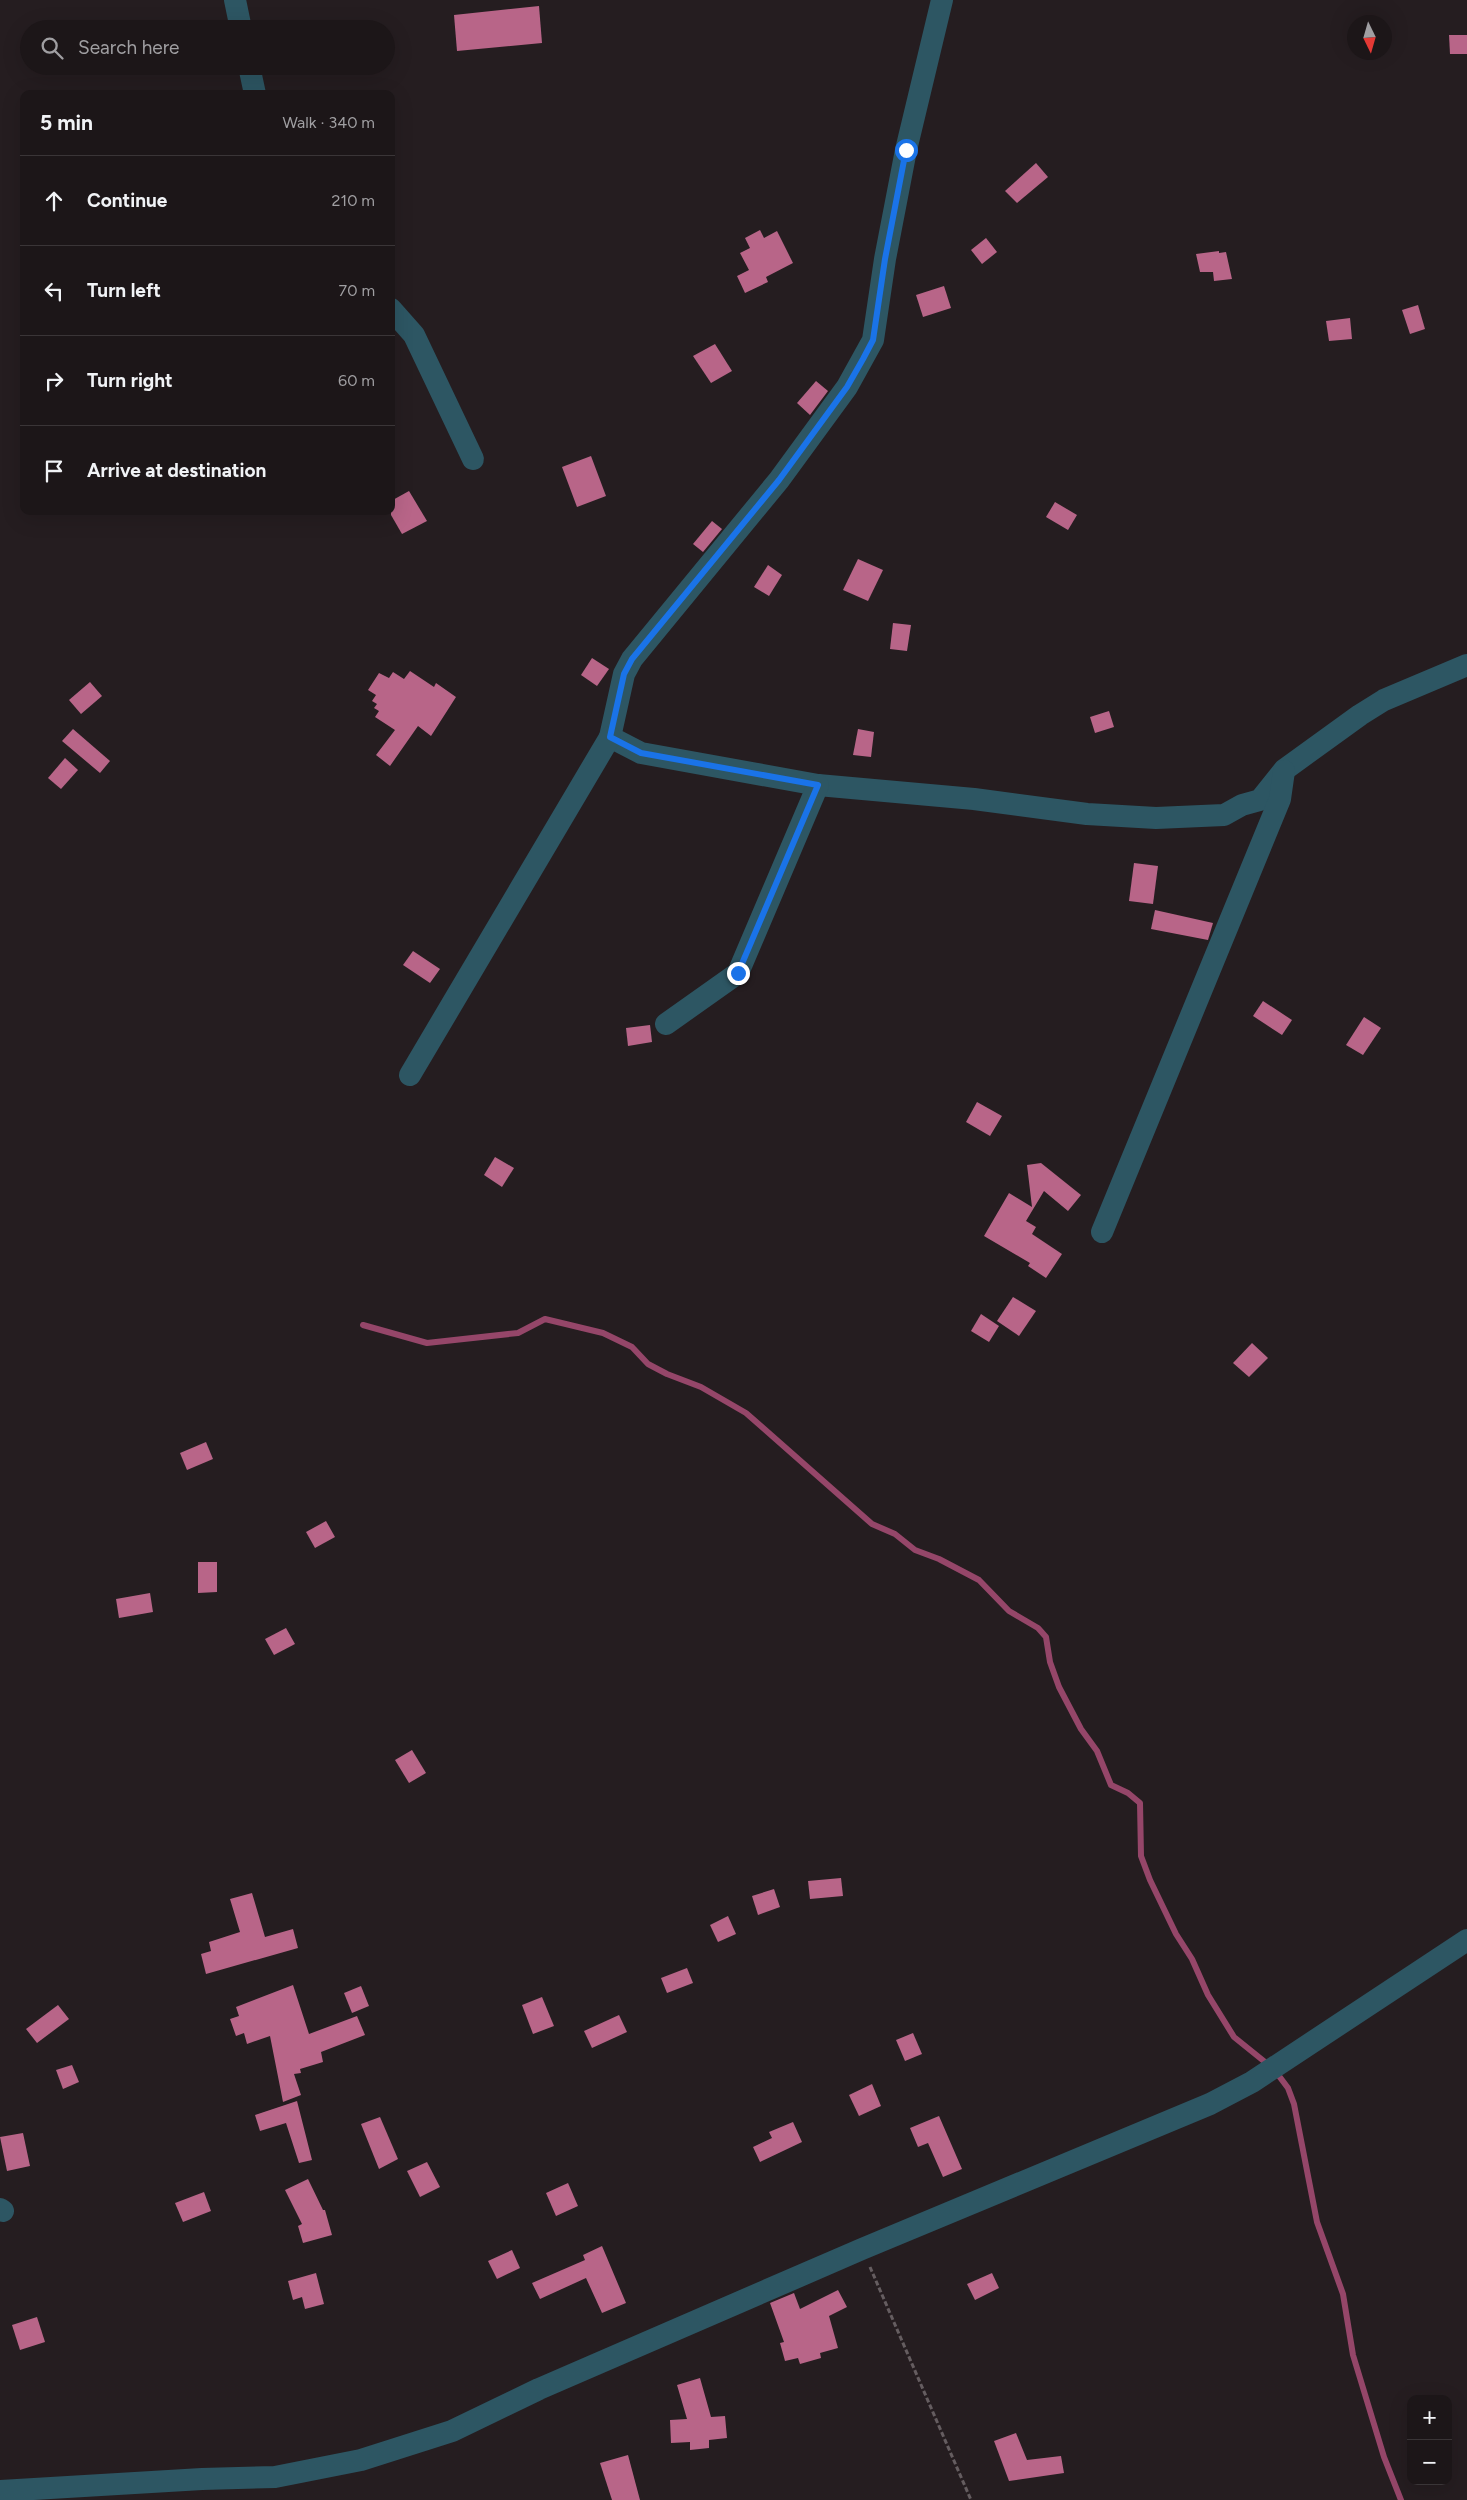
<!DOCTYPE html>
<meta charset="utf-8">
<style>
body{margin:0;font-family:Figtree,sans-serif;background:#251f21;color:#f1f3f6}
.controls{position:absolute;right:15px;bottom:15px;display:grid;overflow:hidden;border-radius:10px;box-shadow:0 5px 20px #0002}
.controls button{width:45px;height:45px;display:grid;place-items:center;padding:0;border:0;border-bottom:1px solid #3a3537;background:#1c1618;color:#f1f3f6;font:25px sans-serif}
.compass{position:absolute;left:1347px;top:15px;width:45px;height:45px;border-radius:50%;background:#1c1618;box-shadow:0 5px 20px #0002;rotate:175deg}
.stop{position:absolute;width:15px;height:15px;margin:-11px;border:4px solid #1a73e8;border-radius:50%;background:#fff}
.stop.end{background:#1a73e8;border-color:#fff;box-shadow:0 1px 5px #0008}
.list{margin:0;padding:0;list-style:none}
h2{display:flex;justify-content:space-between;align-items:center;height:65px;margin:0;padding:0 20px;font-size:21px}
h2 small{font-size:16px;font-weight:400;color:#a09fa2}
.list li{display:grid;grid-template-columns:32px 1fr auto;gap:15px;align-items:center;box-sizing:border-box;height:90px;padding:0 20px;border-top:1px solid #3a3537}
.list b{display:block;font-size:19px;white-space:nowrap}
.list em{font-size:16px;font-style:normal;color:#a09fa2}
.icon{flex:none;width:28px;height:28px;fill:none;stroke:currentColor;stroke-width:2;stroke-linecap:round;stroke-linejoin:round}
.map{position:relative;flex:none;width:1467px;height:2500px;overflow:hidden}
.search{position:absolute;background:#1c1618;box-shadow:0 5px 20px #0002;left:20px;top:20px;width:375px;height:55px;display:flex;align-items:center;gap:12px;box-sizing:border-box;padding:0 18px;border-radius:28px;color:#a09fa2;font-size:19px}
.panel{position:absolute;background:#1c1618;box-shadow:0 5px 20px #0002;left:20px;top:90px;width:375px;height:425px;border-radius:10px}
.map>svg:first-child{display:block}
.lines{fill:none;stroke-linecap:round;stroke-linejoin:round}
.stream{stroke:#954669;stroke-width:6}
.building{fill:#b86588}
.path{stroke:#655d60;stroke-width:3;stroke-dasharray:5 2.5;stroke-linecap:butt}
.minor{stroke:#2d5663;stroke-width:22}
.route{stroke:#1a73e8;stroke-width:6}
</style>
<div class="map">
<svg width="1467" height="2500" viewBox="0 0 1467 2500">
<rect width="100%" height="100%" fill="#251d20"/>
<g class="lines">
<g class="stream">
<path d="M 363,1325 L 427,1343 L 518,1333 L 545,1319 L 603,1333 L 632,1347 L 648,1364 L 667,1374 L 701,1387 L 746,1413 L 872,1524 L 895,1534 L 915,1550 L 939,1559 L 979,1580 L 1009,1611 L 1038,1628 L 1046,1637 L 1050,1662 L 1059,1687 L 1081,1729 L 1097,1751 L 1111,1785 L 1128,1793 L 1140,1803 L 1141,1856 L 1150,1880 L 1176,1934 L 1192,1959 L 1208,1995 L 1234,2037 L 1265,2062"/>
<path d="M 1279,2076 L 1288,2088 L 1294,2104 L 1317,2222 L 1343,2294 L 1353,2355 L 1384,2457 L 1401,2500"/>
</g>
</g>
<g class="building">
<path d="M 539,6 L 542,43 L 457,51 L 454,15 Z"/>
<path d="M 1449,35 L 1467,35 L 1467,54 L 1450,54 Z"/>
<path d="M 1036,163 L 1048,177 L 1017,203 L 1005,191 Z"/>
<path d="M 760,230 L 764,238 L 777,231 L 793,263 L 766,277 L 768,282 L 745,293 L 737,276 L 749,270 L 740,253 L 750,248 L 745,238 Z"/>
<path d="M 986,238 L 997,252 L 982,264 L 971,250 Z"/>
<path d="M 1219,251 L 1219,253 L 1226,252 L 1232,279 L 1214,281 L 1213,272 L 1200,272 L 1196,254 Z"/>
<path d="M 944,286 L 951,308 L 923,317 L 916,295 Z"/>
<path d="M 1418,305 L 1425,329 L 1410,334 L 1402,310 Z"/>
<path d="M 1350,318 L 1352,339 L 1329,341 L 1326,321 Z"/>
<path d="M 715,344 L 732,371 L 711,383 L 693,356 Z"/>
<path d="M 816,381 L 828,391 L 810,415 L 797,403 Z"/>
<path d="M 591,456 L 606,496 L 577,507 L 562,467 Z"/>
<path d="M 409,491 L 427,521 L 402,534 L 391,515 L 391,501 Z"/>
<path d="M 1055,502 L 1077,515 L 1068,530 L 1046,517 Z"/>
<path d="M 712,521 L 722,529 L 703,552 L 693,544 Z"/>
<path d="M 858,559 L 883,570 L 868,601 L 843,590 Z"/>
<path d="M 768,565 L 782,575 L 769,596 L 754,587 Z"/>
<path d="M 893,623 L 911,625 L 907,651 L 890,649 Z"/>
<path d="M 592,658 L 609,669 L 597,686 L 581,675 Z"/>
<path d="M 410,671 L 434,687 L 436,683 L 456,697 L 431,736 L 418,726 L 390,766 L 376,755 L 395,730 L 375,717 L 379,711 L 374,708 L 377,704 L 372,701 L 376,695 L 368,690 L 379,673 L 389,678 L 393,672 L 404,679 Z"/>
<path d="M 90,682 L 102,696 L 81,714 L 69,700 Z"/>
<path d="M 1109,711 L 1114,727 L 1095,733 L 1090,717 Z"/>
<path d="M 73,729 L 110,761 L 100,773 L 62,741 Z"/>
<path d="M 858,729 L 874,732 L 871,757 L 853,755 Z"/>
<path d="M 65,758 L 78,770 L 61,789 L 48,778 Z"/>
<path d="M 1134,863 L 1158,866 L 1153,904 L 1129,901 Z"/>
<path d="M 1155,910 L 1213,923 L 1208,940 L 1151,929 Z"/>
<path d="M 413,951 L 440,969 L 430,983 L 403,965 Z"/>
<path d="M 1263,1001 L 1292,1020 L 1282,1035 L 1253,1016 Z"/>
<path d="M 1364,1017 L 1381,1028 L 1363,1055 L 1346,1045 Z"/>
<path d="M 650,1025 L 652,1042 L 628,1046 L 626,1028 Z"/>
<path d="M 977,1102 L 1002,1116 L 990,1136 L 966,1122 Z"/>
<path d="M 495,1157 L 514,1168 L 502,1187 L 484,1175 Z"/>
<path d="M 1041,1163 L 1081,1195 L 1068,1211 L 1044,1191 L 1026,1221 L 1036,1227 L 1032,1234 L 1062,1254 L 1046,1278 L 1028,1266 L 1030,1263 L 984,1236 L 1009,1193 L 1032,1207 L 1027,1165 Z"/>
<path d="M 1013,1297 L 1036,1311 L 1019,1336 L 997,1321 Z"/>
<path d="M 981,1314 L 999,1326 L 989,1342 L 971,1331 Z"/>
<path d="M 1252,1343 L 1268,1358 L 1249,1377 L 1233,1363 Z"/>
<path d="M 206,1442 L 213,1459 L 187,1470 L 180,1453 Z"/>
<path d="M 326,1521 L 335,1537 L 315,1548 L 306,1532 Z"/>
<path d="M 198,1562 L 217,1562 L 217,1592 L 198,1593 Z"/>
<path d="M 150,1593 L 153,1612 L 119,1618 L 116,1599 Z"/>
<path d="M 286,1628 L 295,1644 L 274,1655 L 265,1639 Z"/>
<path d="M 412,1750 L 426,1773 L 409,1783 L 395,1760 Z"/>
<path d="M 841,1878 L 843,1896 L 810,1899 L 808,1881 Z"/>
<path d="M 774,1889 L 780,1907 L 758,1915 L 752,1896 Z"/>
<path d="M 252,1893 L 265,1937 L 293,1929 L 298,1948 L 206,1974 L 201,1954 L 211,1951 L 209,1942 L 240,1932 L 230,1899 Z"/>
<path d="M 728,1916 L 736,1934 L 718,1942 L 710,1925 Z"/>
<path d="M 687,1968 L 693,1983 L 667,1993 L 661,1978 Z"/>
<path d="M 293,1985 L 309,2034 L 357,2016 L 365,2035 L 321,2052 L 323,2062 L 300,2069 L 301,2073 L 294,2074 L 301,2095 L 283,2102 L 270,2036 L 247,2044 L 244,2033 L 236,2036 L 230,2019 L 239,2016 L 236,2007 Z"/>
<path d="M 361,1986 L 369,2006 L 352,2013 L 344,1993 Z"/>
<path d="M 542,1997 L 554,2026 L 533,2034 L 522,2005 Z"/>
<path d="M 58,2005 L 69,2019 L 37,2043 L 26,2029 Z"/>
<path d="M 619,2015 L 627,2032 L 592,2048 L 584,2031 Z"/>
<path d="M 913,2033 L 922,2054 L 905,2061 L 896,2040 Z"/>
<path d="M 72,2065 L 79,2082 L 63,2089 L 56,2070 Z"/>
<path d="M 872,2084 L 881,2106 L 859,2116 L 849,2095 Z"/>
<path d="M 297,2101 L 312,2160 L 299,2163 L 286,2123 L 260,2131 L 255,2115 Z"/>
<path d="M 939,2116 L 962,2169 L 943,2177 L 928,2143 L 918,2147 L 910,2128 Z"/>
<path d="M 380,2117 L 398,2159 L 379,2169 L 361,2124 Z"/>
<path d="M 793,2122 L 802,2142 L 760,2162 L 753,2147 L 772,2138 L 769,2132 Z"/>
<path d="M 23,2133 L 30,2166 L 7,2171 L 0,2137 Z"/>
<path d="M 427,2162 L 440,2187 L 420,2197 L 407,2171 Z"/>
<path d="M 308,2179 L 323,2210 L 325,2210 L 332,2235 L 303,2243 L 298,2226 L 302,2224 L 285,2190 Z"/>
<path d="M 568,2183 L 578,2206 L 556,2216 L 546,2193 Z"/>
<path d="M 204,2192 L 211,2211 L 183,2222 L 175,2203 Z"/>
<path d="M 602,2246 L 626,2303 L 602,2313 L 586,2278 L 540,2299 L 532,2283 L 585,2260 L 583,2255 Z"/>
<path d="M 512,2250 L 520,2268 L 497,2279 L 488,2261 Z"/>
<path d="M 316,2273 L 324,2304 L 305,2309 L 302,2297 L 293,2300 L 288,2281 Z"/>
<path d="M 992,2273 L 999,2288 L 975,2300 L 967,2284 Z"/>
<path d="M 838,2290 L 847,2307 L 829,2316 L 838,2348 L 820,2353 L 821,2358 L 800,2364 L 798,2358 L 785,2361 L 780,2343 L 784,2342 L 770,2303 L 794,2293 L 800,2309 Z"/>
<path d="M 37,2317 L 45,2342 L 20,2350 L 12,2325 Z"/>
<path d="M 700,2378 L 711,2417 L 725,2416 L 727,2438 L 709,2440 L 709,2448 L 690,2450 L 690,2442 L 671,2443 L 670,2420 L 687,2419 L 677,2385 Z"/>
<path d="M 1016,2433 L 1027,2460 L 1061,2456 L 1064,2473 L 1009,2481 L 994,2441 Z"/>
<path d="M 628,2455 L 640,2500 L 612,2500 L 600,2463 Z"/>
</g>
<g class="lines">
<path class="path" d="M 870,2267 L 971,2500"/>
<g class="minor">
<path d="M 235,0 L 241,29"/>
<path d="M 942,0 L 906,150 L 885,259 L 873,340 L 847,387 L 779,480 L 632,659 L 624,674 L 610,737 L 641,753 L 818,785 L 974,799 L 1087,814 L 1156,818 L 1224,815 L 1242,805 L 1260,800 L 1284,770 L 1360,715 L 1384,700 L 1467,665"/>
<path d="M 249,66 L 255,94"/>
<path d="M 391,309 L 414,335 L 473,459"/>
<path d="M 666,1024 L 738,973 L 818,785"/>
<path d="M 410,1075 L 610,737"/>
<path d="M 1102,1232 L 1280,799 L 1284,771"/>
<path d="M 0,2209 L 3,2211"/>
<path d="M 0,2491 L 202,2479 L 275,2477 L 361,2460 L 452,2431 L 539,2389 L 862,2249 L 1210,2104 L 1252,2082 L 1467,1940"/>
</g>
</g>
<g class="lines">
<path class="route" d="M 738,973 L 818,785 L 641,753 L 610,737 L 624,674 L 632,659 L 779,480 L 847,387 L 863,359 L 873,340 L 885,259 L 906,150"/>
</g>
</svg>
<div class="controls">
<button>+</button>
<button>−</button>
</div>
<svg class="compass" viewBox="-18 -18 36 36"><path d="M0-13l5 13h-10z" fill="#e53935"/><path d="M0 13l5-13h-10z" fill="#a09fa2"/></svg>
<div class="stop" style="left:906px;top:150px"></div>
<div class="stop end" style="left:738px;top:973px"></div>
<div class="search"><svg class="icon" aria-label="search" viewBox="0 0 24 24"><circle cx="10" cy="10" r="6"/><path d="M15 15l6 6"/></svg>Search here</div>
<section class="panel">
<h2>5 min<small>Walk · 340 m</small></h2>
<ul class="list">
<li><svg class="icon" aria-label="ahead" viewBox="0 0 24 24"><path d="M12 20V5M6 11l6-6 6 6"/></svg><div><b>Continue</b></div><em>210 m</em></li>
<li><svg class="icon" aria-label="left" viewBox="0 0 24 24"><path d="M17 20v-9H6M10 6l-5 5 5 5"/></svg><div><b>Turn left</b></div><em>70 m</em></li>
<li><svg class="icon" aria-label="right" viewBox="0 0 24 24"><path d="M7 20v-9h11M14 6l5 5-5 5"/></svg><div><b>Turn right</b></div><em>60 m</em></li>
<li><svg class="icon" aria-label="arrive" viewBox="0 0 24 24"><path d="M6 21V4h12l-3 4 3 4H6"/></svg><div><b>Arrive at destination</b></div></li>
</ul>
</section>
</div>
